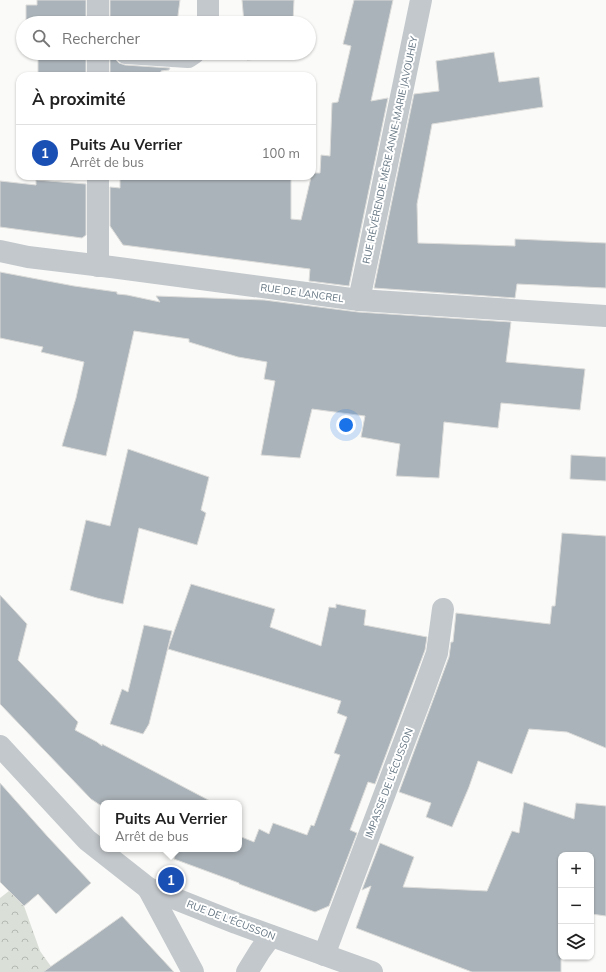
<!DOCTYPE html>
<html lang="fr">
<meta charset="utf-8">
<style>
body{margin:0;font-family:Mulish,sans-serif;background:#f6f6f6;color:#222}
.controls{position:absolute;right:12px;bottom:12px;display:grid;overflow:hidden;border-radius:8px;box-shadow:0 1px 3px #0004}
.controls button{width:36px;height:36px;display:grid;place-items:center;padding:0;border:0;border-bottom:1px solid #e0e0e0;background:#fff;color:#222;font:20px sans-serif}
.you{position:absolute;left:346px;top:425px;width:14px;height:14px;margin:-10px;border:3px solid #fff;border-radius:50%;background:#1a73e8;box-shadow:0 0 0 6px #1a73e833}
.badge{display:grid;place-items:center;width:26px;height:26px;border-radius:50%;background:#e4572e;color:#fff;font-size:13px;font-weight:700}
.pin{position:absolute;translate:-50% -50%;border:2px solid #fff;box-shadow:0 1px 4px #0006}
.popup{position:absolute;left:100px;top:800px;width:142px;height:52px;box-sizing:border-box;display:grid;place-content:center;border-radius:8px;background:#fff;filter:drop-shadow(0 1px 3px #0005);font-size:13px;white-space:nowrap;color:#767676}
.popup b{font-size:15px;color:#222}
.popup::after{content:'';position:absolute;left:50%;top:100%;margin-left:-8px;border:8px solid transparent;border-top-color:#fff}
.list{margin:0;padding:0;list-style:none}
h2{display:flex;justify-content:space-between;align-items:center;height:52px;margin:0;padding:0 16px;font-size:17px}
h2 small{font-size:13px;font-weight:400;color:#767676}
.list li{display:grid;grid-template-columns:26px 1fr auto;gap:12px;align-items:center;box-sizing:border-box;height:56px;padding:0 16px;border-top:1px solid #e0e0e0}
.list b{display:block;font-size:15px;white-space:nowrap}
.list p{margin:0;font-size:13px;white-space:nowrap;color:#767676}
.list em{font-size:13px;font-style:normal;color:#767676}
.icon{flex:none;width:22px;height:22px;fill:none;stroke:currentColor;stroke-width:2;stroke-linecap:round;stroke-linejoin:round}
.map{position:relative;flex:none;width:606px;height:972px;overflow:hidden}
.search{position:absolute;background:#fff;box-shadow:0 1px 3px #0004;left:16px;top:16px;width:300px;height:44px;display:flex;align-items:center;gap:10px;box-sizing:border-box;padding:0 14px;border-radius:22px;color:#767676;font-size:15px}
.panel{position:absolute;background:#fff;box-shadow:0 1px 3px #0004;left:16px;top:72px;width:300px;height:108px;border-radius:12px}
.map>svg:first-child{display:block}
.forest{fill:url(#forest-crowns)}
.building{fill:#aab3b9;stroke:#dcdcda}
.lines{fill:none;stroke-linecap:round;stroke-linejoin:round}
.minor{stroke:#c3c8cc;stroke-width:22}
.tertiary{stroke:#c3c8cc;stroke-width:22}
.labels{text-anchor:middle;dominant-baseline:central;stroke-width:4;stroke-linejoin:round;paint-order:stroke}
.street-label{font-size:10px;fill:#657683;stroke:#fff}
</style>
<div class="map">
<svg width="606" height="972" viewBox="0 0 606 972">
<defs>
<pattern id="forest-crowns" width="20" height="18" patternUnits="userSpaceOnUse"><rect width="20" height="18" fill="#dadfd7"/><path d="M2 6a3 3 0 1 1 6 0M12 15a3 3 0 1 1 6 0" fill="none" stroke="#b4b9b4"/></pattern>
</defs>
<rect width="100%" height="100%" fill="#fafaf8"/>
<path class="forest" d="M 9,891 L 24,906 L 40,951 L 55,972 L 0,972 L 0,898 Z"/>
<g class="building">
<path d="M 37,0 L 86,0 L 86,23 L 26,23 L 26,5 L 37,5 Z"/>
<path d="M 110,0 L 180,0 L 177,23 L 110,23 Z"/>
<path d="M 242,0 L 294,0 L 293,23 L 244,23 Z"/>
<path d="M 354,0 L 393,0 L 371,101 L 388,98 L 349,286 L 309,281 L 310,269 L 123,245 L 110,226 L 110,187 L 120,188 L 120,176 L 291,176 L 291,219 L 301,220 L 312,173 L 320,173 L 321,155 L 330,156 L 332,103 L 338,102 L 351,46 L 343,44 Z"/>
<path d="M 494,52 L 499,82 L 539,77 L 543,107 L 432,124 L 417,204 L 418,243 L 515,246 L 515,239 L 606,243 L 606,288 L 517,284 L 515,298 L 374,288 L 414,94 L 439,91 L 436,61 Z"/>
<rect x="38" y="53" width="48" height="23"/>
<path d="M 110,53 L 114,53 L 115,59 L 119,63 L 125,65 L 170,68 L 169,70 L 161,71 L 161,76 L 110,76 Z"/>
<path d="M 247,53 L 293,53 L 293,56 L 247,60 Z"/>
<path d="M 36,180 L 86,184 L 86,235 L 82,238 L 0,227 L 0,181 L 36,185 Z"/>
<path d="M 0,272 L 74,286 L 117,292 L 117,294 L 127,295 L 160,302 L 156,296 L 264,300 L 358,312 L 511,322 L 506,362 L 585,369 L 580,410 L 501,403 L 498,428 L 444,422 L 439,478 L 396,476 L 400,444 L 361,437 L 365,416 L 312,409 L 300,458 L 261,455 L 275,381 L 264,379 L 267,362 L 238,357 L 189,342 L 189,339 L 134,331 L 106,456 L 62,446 L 76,398 L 84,362 L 41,352 L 43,347 L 0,338 Z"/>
<path d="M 128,449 L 209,477 L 201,510 L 206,513 L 197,545 L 139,528 L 123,604 L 97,598 L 70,590 L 86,520 L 110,526 Z"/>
<path d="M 571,455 L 606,457 L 606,481 L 570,479 Z"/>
<path d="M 562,533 L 606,536 L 606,748 L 567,732 L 529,729 L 512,774 L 478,761 L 469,787 L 452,827 L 426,817 L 431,803 L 399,792 L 449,657 L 451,642 L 453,642 L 456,613 L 550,624 L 552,606 L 555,606 Z"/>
<path d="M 191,584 L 275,609 L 270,627 L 321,646 L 329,607 L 336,608 L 336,604 L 366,610 L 364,625 L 427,637 L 425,650 L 375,784 L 368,782 L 350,830 L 357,833 L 329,906 L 315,912 L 239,884 L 239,883 L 174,859 L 175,855 L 166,849 L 239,849 L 239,836 L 254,842 L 259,829 L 269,834 L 273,823 L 307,835 L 311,825 L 314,826 L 340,755 L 334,753 L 347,717 L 337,713 L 341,701 L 243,671 L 168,649 Z"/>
<path d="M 0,595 L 27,624 L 18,660 L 78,722 L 75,730 L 97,742 L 102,746 L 102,744 L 214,803 L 103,803 L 103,807 L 91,799 L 0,704 Z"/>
<path d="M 144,625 L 172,631 L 149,724 L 143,734 L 110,724 L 122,689 L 128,692 Z"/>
<path d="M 0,783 L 48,837 L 91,883 L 56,914 L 38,894 L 24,906 L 0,882 Z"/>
<path d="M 524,802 L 574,819 L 576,803 L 606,806 L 606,916 L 591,914 L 591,855 L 561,855 L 561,972 L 472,972 L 356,928 L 371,886 L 362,890 L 380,843 L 414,857 L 403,887 L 487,891 L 512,831 L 519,833 Z"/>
<path d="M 122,916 L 174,972 L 43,972 L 87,941 Z"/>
</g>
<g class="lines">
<g class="minor">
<path d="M 208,0 L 208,23"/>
<path d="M 98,23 L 98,0"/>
<path d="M 126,53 L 188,57 L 194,53"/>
<path d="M 98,76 L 98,53"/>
<path d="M 98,266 L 98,176"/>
<path d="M 359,300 L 421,0"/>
<path d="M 148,888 L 193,972"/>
<path d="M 324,955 L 423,692 L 437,653 L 443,609"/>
<path d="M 247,972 L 260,951 L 271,936"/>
</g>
<g class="tertiary">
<path d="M 0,251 L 28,257 L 111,267 L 359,300 L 606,316"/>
<path d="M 0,746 L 87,840 L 148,888 L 236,923 L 372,972"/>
</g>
</g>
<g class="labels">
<g class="street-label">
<text transform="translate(390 150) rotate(-78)">RUE RÉVÉRENDE MÈRE ANNE-MARIE JAVOUHEY</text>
<text transform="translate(302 293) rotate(8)">RUE DE LANCREL</text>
<text transform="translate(389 783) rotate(-69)">IMPASSE DE L'ÉCUSSON</text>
<text transform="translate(231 920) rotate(21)">RUE DE L'ÉCUSSON</text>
</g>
</g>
</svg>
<div class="controls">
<button>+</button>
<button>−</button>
<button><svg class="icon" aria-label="layers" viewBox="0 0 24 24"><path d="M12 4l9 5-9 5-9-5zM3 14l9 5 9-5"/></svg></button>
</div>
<div class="you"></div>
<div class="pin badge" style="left:171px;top:880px;background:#1a4fb4">1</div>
<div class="popup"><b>Puits Au Verrier</b>Arrêt de bus</div>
<div class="search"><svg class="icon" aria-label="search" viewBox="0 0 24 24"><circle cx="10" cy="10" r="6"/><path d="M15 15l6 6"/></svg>Rechercher</div>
<section class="panel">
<h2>À proximité<small></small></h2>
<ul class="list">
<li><span class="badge" style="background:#1a4fb4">1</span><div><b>Puits Au Verrier</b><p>Arrêt de bus</p></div><em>100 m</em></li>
</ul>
</section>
</div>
